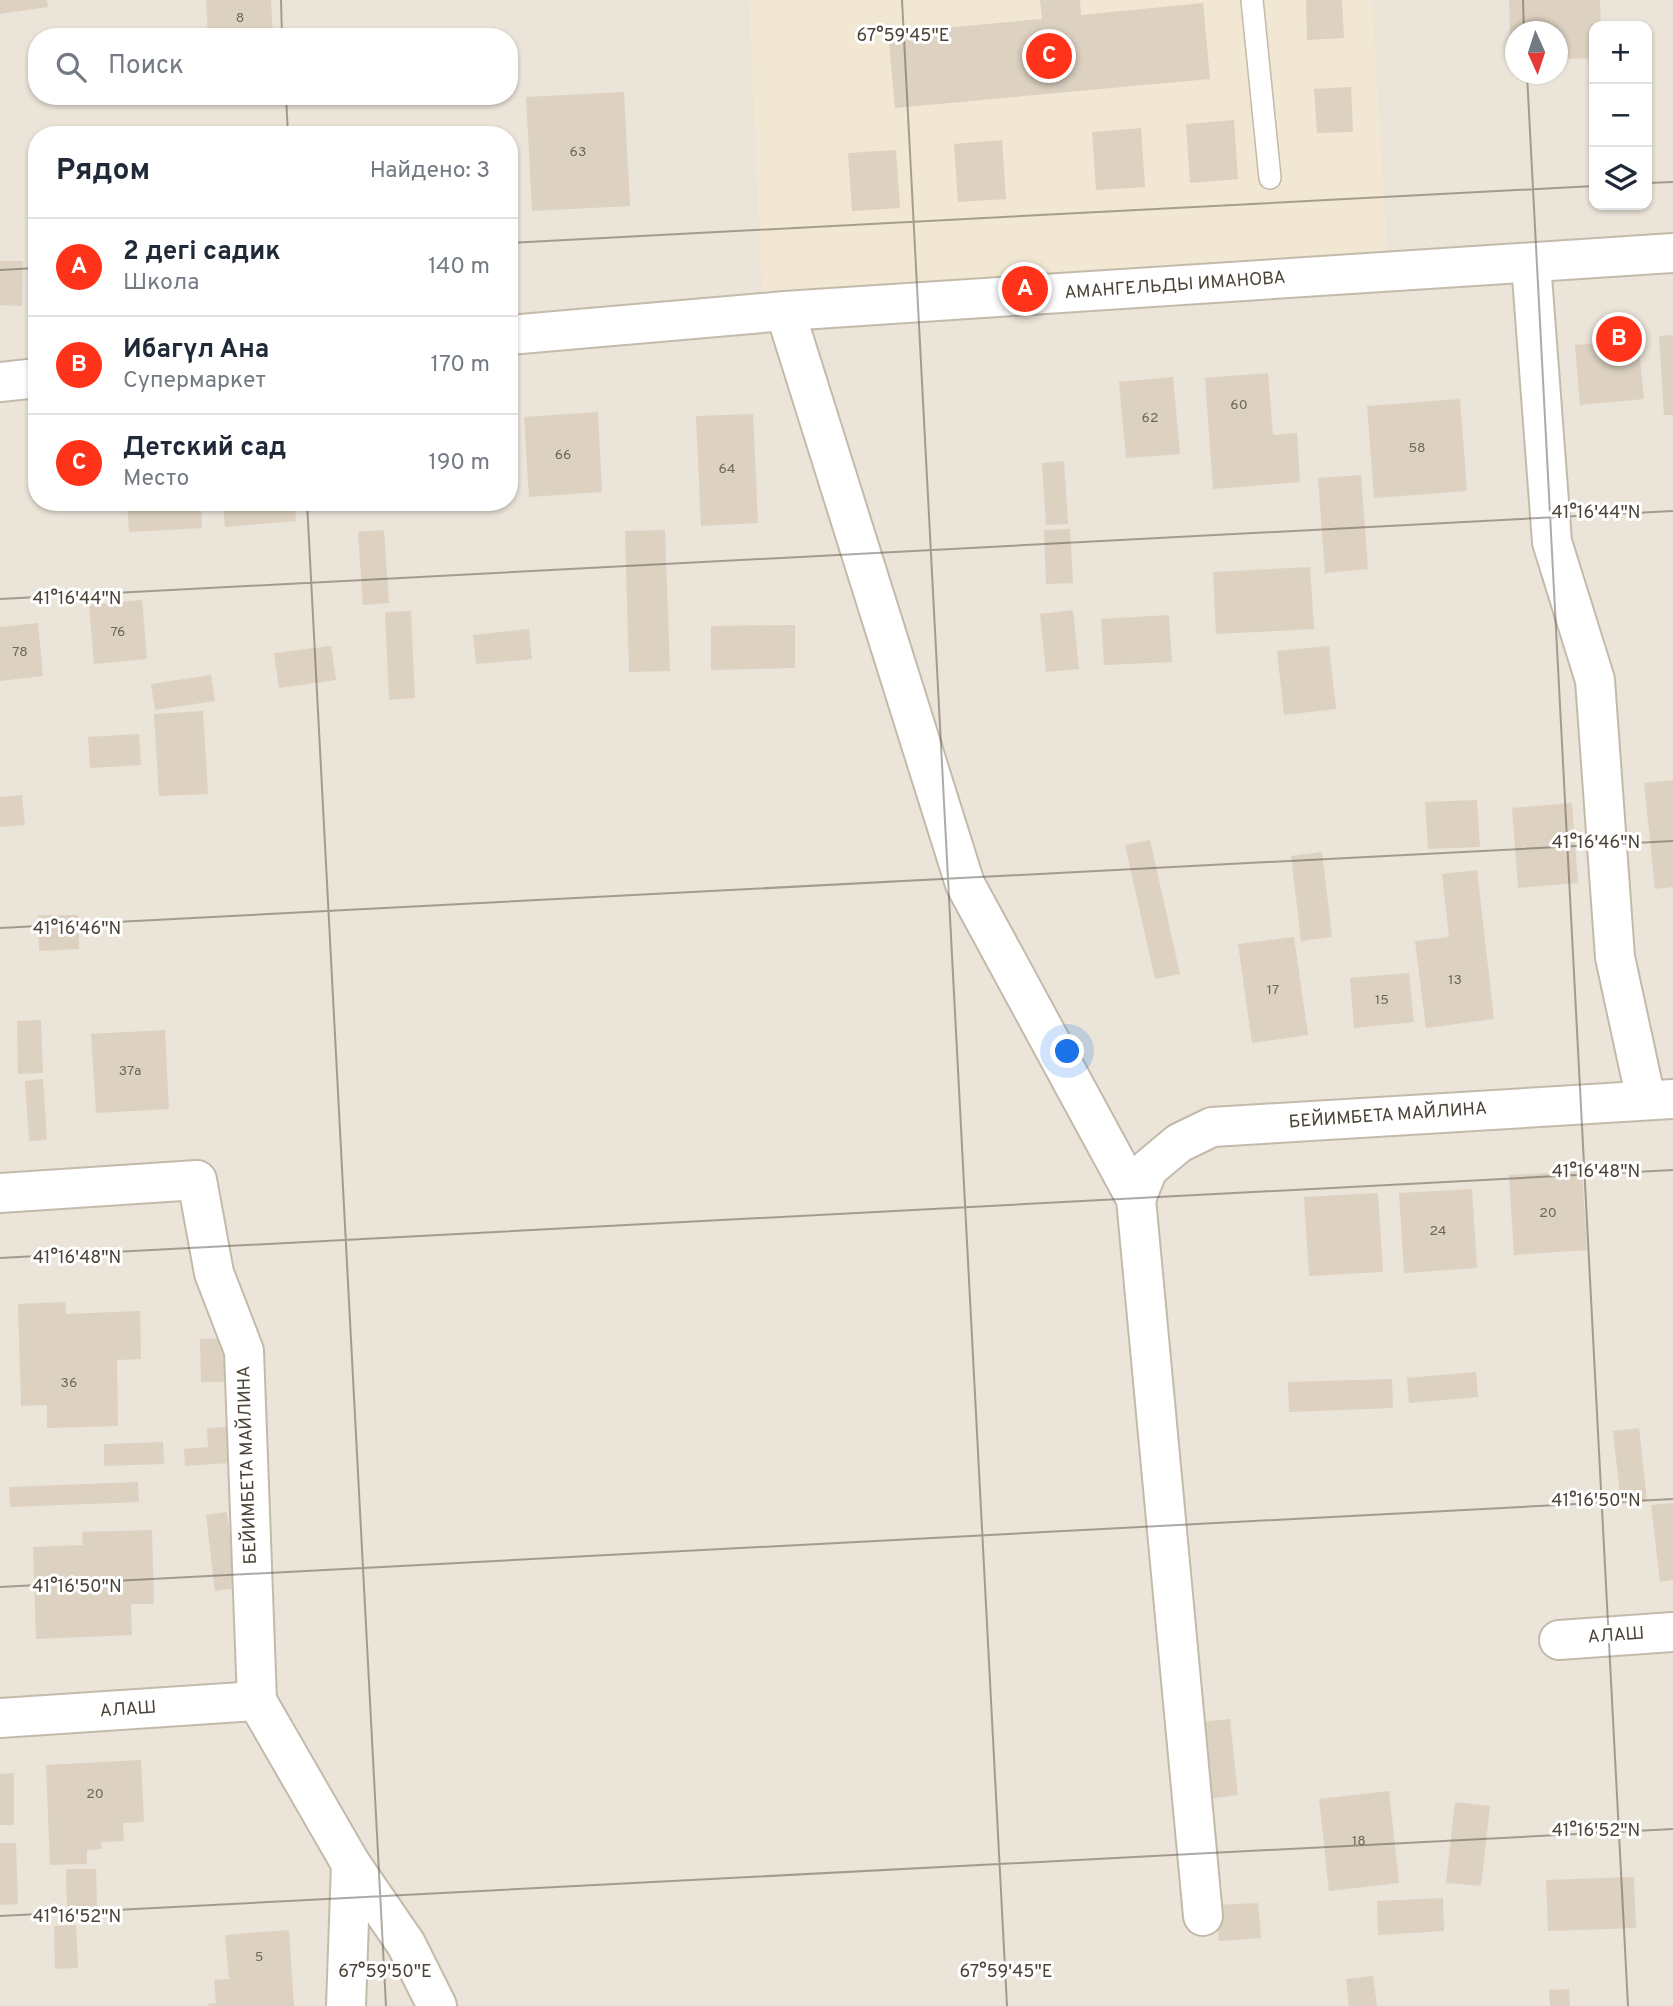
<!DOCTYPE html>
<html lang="ru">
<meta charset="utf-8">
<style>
body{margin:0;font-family:Overpass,sans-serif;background:#f2f2f3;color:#1f2937}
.controls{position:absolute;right:21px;top:21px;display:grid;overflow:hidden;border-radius:14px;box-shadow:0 2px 5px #0004}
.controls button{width:63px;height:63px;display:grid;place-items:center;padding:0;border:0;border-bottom:2px solid #e0e1e3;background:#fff;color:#1f2937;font:35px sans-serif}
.compass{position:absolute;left:1505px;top:21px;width:63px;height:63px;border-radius:50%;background:#fff;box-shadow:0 2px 5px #0004;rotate:177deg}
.you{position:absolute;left:1068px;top:1052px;width:24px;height:24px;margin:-18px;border:5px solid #fff;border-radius:50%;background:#1a73e8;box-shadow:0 0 0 10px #1a73e833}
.badge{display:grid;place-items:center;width:46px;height:46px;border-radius:50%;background:#ff3319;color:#fff;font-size:23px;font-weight:700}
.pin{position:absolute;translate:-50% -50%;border:4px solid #fff;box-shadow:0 2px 7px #0006}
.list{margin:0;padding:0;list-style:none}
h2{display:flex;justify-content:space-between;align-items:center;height:91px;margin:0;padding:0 28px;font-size:30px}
h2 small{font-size:23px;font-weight:400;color:#747a83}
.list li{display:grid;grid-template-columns:46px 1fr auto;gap:21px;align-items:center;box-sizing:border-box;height:98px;padding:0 28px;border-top:2px solid #e0e1e3}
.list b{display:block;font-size:26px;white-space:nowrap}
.list p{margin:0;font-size:23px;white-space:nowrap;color:#747a83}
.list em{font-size:23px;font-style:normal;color:#747a83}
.icon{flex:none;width:38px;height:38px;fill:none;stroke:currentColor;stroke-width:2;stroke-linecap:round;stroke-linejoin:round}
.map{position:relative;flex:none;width:1673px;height:2006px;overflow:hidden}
.search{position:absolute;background:#fff;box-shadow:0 2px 5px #0004;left:28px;top:28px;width:490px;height:77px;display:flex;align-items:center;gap:18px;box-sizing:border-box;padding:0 24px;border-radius:28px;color:#747a83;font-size:26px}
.panel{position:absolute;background:#fff;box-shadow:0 2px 5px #0004;left:28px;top:126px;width:490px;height:385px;border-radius:28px}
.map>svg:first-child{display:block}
.residential{fill:#ebe4d8;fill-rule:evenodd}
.education{fill:#f1e7d3}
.building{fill:#ddd1c1}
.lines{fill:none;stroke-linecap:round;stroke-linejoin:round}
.service-casing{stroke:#c4baab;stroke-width:24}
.minor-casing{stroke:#c4baab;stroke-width:42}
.service{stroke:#fff;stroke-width:21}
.minor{stroke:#fff;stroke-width:38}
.ticks{fill:none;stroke:#4c4337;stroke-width:2;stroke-opacity:0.45}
.labels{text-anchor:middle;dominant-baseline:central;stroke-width:6;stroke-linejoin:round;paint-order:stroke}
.number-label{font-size:14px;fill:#70665a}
.street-label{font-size:18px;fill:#4c4337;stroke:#fff}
.ticks-label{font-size:18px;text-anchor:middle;fill:#4c4337;stroke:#fff;stroke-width:6;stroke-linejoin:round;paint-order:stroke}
</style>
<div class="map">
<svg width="1673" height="2006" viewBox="0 0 1673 2006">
<rect width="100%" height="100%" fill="#f7f2ea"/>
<path class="residential" d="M 0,0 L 1673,0 L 1673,2006 L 0,2006 ZM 1594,26 L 1647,26 L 1647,205 L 1594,205 ZM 1516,32 L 1558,32 L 1558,74 L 1516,74 ZM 37,37 L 509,37 L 509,96 L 37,96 ZM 37,135 L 509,135 L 509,502 L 37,502 Z"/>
<path class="education" d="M 749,0 L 1372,0 L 1388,258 L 762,294 Z"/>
<g class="building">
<path d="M 0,0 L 47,0 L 48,7 L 0,14 Z"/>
<path d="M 206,0 L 271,0 L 273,37 L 208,37 Z"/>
<path d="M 1040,0 L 1080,0 L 1081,15 L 1203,3 L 1210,79 L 895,108 L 888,33 L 1042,19 Z"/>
<path d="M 1306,0 L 1342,0 L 1344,38 L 1307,40 Z"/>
<path d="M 1509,0 L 1600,0 L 1601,26 L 1594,26 L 1594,58 L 1558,59 L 1558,32 L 1516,32 L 1516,60 L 1511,60 Z"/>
<path d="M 1351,87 L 1353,132 L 1317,133 L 1314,89 Z"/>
<path d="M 624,92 L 630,206 L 532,211 L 526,97 Z"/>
<path d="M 1234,120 L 1238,179 L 1190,183 L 1186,124 Z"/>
<path d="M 1141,128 L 1145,187 L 1096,190 L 1092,132 Z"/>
<path d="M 1002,140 L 1006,199 L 958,202 L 954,144 Z"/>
<path d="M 896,150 L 900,208 L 852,211 L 848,153 Z"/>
<path d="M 0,261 L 23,261 L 22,306 L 0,305 Z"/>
<path d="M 1673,335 L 1673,415 L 1664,415 L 1659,336 Z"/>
<path d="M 1638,340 L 1644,399 L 1580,405 L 1575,345 Z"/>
<path d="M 1268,373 L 1273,435 L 1297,433 L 1300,482 L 1213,489 L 1205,378 Z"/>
<path d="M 1173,377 L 1180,454 L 1126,458 L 1119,382 Z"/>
<path d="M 1460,399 L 1467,491 L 1374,498 L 1367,406 Z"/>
<path d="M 598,412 L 602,492 L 529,497 L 524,417 Z"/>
<path d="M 753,414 L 758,523 L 701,526 L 696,416 Z"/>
<path d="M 1064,461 L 1068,524 L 1046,525 L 1042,463 Z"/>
<path d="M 1361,475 L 1368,569 L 1325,573 L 1318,478 Z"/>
<path d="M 127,502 L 201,502 L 202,528 L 129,532 Z"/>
<path d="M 223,502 L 295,502 L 296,521 L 225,527 Z"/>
<path d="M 1070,529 L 1073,583 L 1046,584 L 1044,530 Z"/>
<path d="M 384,530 L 389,603 L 363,605 L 358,532 Z"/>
<path d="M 665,530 L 670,671 L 629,672 L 625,531 Z"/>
<path d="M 1310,567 L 1314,629 L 1216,634 L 1213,572 Z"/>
<path d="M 142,600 L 147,659 L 94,664 L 89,605 Z"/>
<path d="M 1073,610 L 1079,669 L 1046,672 L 1040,614 Z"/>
<path d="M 411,611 L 415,698 L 389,700 L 385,612 Z"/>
<path d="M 1169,615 L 1172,662 L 1104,665 L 1101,619 Z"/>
<path d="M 38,623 L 43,676 L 0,681 L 0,627 Z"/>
<path d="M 795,625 L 795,668 L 711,670 L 711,626 Z"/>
<path d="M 529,629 L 532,659 L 476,664 L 473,635 Z"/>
<path d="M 331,646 L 336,680 L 279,688 L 274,653 Z"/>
<path d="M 1329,646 L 1336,709 L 1284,715 L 1277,651 Z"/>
<path d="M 211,675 L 215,701 L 155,710 L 151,684 Z"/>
<path d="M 203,711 L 208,794 L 159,796 L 154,714 Z"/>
<path d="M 139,734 L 141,765 L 90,768 L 88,737 Z"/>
<path d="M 1673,780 L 1673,887 L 1655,889 L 1644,783 Z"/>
<path d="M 22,795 L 25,825 L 0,827 L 0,797 Z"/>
<path d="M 1477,800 L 1480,847 L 1428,849 L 1425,802 Z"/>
<path d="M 1572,803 L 1578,883 L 1518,888 L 1512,808 Z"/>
<path d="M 1150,840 L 1180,974 L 1155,979 L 1125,845 Z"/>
<path d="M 1322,852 L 1332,937 L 1301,941 L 1291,856 Z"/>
<path d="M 1477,870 L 1494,1019 L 1426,1028 L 1415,941 L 1449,937 L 1442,874 Z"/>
<path d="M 38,915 L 78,915 L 79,949 L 39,951 Z"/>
<path d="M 1294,937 L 1308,1035 L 1252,1043 L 1238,944 Z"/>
<path d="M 1409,973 L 1414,1022 L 1354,1028 L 1350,978 Z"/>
<path d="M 41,1020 L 43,1073 L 18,1074 L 17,1021 Z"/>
<path d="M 165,1030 L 169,1109 L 96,1113 L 91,1034 Z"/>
<path d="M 43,1079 L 47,1140 L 29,1141 L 25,1081 Z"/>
<path d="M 1582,1171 L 1587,1250 L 1514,1255 L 1509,1175 Z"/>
<path d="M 1472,1189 L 1477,1268 L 1404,1273 L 1399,1193 Z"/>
<path d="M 1378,1193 L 1383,1272 L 1309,1276 L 1304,1197 Z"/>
<path d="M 65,1302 L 66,1314 L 140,1311 L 141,1359 L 117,1360 L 118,1426 L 47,1428 L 47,1405 L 21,1406 L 18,1304 Z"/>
<path d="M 223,1338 L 225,1382 L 201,1382 L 200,1339 Z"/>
<path d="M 1476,1372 L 1478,1397 L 1409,1403 L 1407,1378 Z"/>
<path d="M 1392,1379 L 1393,1408 L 1289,1412 L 1288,1382 Z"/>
<path d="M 227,1427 L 228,1463 L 185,1466 L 184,1449 L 208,1447 L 207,1428 Z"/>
<path d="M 1639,1428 L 1647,1501 L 1621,1504 L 1613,1431 Z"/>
<path d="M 163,1442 L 164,1464 L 104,1466 L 104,1444 Z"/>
<path d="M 138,1482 L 139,1502 L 10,1507 L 9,1487 Z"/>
<path d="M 1673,1503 L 1673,1580 L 1660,1582 L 1651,1505 Z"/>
<path d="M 227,1512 L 236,1588 L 215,1591 L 206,1515 Z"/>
<path d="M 152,1530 L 154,1604 L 131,1604 L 132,1635 L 36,1639 L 33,1547 L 83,1545 L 82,1532 Z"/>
<path d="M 1230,1719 L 1238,1795 L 1208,1799 L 1200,1722 Z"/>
<path d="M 141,1760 L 144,1822 L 123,1823 L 124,1841 L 101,1842 L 102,1849 L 87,1850 L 87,1864 L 50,1865 L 46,1765 Z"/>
<path d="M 14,1773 L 14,1825 L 0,1825 L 0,1774 Z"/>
<path d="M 1389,1791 L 1399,1883 L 1329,1891 L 1319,1799 Z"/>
<path d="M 1455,1802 L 1490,1806 L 1481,1886 L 1446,1883 Z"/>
<path d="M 0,1843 L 16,1843 L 18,1904 L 0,1905 Z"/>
<path d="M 66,1869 L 96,1869 L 97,1908 L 67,1909 Z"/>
<path d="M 1634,1877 L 1636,1928 L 1548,1931 L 1546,1880 Z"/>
<path d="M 1443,1898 L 1444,1931 L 1378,1935 L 1377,1901 Z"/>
<path d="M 1258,1903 L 1261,1938 L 1219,1941 L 1216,1905 Z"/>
<path d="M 76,1925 L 78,1968 L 55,1969 L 54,1926 Z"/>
<path d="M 289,1930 L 294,2006 L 208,2006 L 208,2004 L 216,2003 L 214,1980 L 229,1979 L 225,1935 Z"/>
<path d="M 1373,1976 L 1377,2006 L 1349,2006 L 1346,1979 Z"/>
<path d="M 1569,1989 L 1570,2006 L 1550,2006 L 1549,1990 Z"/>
</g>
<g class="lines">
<defs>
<path id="service" d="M 1252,0 L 1270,178"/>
<g id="minor">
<path d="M 1531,263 L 1552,542 L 1595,680 L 1615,957 L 1646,1100"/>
<path d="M 785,311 L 965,884 L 1136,1199 L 1203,1916"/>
<path d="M 509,335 L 785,311 L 1673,253"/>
<path d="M 0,382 L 37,378"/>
<path d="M 0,1193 L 197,1180 L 214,1273 L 244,1351 L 257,1701 L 351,1864 L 406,1944 L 437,2006"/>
<path d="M 1136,1199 L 1148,1169 L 1179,1143 L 1212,1127 L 1673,1099"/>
<path d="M 1559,1640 L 1673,1632"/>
<path d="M 0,1718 L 257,1701"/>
<path d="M 346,2006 L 351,1864"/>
</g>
</defs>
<use href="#service" class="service-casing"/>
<use href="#minor" class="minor-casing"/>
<use href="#service" class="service"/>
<use href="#minor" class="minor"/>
</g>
<path class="ticks" d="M 281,0 L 282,37M 902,0 L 1007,2006M 1523,0 L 1524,32M 1527,74 L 1628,2006M 286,96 L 288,135M 1647,183 L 1673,182M 509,243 L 1594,186M 0,270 L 37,268M 307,502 L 386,2006M 0,599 L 1673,511M 0,928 L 1673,841M 0,1258 L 1673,1170M 0,1587 L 1673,1499M 0,1916 L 1673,1829"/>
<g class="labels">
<g class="number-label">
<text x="240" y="18">8</text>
<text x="578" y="152">63</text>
<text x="1239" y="405">60</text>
<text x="1150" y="418">62</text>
<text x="1417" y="448">58</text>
<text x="563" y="455">66</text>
<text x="727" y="469">64</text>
<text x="118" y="632">76</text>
<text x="20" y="652">78</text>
<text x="1455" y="980">13</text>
<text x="1273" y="990">17</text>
<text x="1382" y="1000">15</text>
<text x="130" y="1071">37а</text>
<text x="1548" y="1213">20</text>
<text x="1438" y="1231">24</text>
<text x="69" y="1383">36</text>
<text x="95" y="1794">20</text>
<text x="1359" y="1841">18</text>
<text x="259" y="1957">5</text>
</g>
<g class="street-label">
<text transform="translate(1175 286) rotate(-4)">АМАНГЕЛЬДЫ ИМАНОВА</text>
<text transform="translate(1388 1116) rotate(-4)">БЕЙИМБЕТА МАЙЛИНА</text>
<text transform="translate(248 1465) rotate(-92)">БЕЙИМБЕТА МАЙЛИНА</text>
<text transform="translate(1616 1636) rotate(-4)">АЛАШ</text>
<text transform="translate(128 1710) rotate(-4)">АЛАШ</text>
</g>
</g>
<g class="ticks-label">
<text x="903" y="41">67°59'45"E</text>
<text x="1596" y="518">41°16'44"N</text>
<text x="77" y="604">41°16'44"N</text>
<text x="1596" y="848">41°16'46"N</text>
<text x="77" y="934">41°16'46"N</text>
<text x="1596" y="1177">41°16'48"N</text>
<text x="77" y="1263">41°16'48"N</text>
<text x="1596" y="1506">41°16'50"N</text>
<text x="77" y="1592">41°16'50"N</text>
<text x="1596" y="1836">41°16'52"N</text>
<text x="77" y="1922">41°16'52"N</text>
<text x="385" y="1977">67°59'50"E</text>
<text x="1006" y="1977">67°59'45"E</text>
</g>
</svg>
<div class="controls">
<button>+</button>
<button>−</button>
<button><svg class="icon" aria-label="layers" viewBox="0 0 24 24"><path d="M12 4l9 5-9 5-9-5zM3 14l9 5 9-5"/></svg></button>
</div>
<svg class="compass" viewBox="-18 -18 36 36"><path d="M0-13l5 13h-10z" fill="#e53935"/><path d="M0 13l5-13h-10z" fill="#747a83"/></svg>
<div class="you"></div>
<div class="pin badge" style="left:1025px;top:289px">A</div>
<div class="pin badge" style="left:1619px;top:339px">B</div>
<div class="pin badge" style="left:1049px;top:56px">C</div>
<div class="search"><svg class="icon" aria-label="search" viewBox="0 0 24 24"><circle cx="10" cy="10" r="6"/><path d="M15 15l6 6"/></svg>Поиск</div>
<section class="panel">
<h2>Рядом<small>Найдено: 3</small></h2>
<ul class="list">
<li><span class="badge">A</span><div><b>2 дегі садик</b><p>Школа</p></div><em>140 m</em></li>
<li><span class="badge">B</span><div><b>Ибагүл Ана</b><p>Супермаркет</p></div><em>170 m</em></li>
<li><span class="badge">C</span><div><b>Детский сад</b><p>Место</p></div><em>190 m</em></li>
</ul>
</section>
</div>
